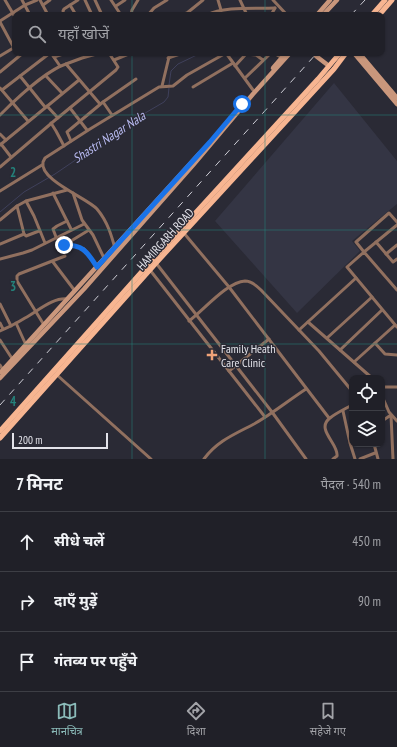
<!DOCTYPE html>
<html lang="hi">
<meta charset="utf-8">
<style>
body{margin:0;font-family:"PT Sans Narrow","Noto Sans Devanagari",sans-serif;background:#2d2d34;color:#f1f3f6}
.controls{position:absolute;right:12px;bottom:12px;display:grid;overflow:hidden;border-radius:8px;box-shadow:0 1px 3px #0004}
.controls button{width:36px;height:36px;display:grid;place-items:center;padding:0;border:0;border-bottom:1px solid #3d3e45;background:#202028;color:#f1f3f6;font:20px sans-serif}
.scale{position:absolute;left:12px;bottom:10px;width:96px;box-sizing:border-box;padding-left:4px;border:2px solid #e3e3ea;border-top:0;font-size:11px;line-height:14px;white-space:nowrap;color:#e3e3ea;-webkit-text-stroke:3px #2a2a35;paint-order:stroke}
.stop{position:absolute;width:12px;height:12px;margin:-9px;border:3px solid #1a73e8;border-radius:50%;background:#fff}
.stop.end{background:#1a73e8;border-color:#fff;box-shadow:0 1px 4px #0008}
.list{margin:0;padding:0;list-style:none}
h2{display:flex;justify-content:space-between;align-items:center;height:52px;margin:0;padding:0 16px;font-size:17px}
h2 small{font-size:13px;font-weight:400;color:#a2a3a8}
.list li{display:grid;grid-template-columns:26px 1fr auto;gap:12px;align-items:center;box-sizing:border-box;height:60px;padding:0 16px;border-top:1px solid #3d3e45}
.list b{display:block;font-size:15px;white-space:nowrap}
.list em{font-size:13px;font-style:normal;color:#a2a3a8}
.icon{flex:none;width:22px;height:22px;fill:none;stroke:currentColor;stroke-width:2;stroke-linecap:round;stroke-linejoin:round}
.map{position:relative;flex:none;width:397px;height:459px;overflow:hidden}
.search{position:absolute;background:#202028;box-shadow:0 1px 3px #0004;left:12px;right:12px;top:12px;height:44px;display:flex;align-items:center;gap:10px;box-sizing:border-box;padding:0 14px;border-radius:8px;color:#a2a3a8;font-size:15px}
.sheet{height:232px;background:#202028}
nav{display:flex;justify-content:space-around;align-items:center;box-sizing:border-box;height:56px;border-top:1px solid #3d3e45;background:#202028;font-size:11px;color:#a2a3a8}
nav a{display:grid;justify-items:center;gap:2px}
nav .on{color:#8bbbb9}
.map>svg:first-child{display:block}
.built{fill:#343544}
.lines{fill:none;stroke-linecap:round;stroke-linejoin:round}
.stream{stroke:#3f405b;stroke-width:1}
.street{stroke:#91705f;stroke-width:3}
.secondary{stroke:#ca977c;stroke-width:4.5}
.primary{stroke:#f7b591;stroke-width:5}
.rail{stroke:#ceced6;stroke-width:1;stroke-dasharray:7 7;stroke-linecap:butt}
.route{stroke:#1a73e8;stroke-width:5}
.grid{fill:none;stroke:#24817a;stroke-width:1;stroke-opacity:0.55}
.poi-dot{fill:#f0a378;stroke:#2a2a35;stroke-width:1.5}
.labels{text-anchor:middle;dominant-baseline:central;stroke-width:3;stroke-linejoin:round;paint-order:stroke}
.street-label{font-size:12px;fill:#e3e3ea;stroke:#2a2a35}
.poi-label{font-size:12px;fill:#e3e3ea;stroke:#2a2a35;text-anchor:start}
.water-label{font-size:13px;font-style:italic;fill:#b9bbf2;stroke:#2a2a35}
.grid-label{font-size:13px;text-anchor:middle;font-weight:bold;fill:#24817a;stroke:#2a2a35;stroke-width:3;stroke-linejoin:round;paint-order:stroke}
</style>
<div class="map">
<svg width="397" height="459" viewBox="0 0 397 459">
<rect width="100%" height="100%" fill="#2a2a35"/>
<path class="built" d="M 334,83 L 397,161 L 397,204 L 352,241 L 360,251 L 297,313 L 215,221 Z"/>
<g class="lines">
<g class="stream">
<path d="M 169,85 L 171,71 L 178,64 L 201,53"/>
<path d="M 0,212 L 24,192 L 55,174 L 140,116 L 164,102 L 168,97 L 169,88"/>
</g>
<g class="street">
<path d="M 5,0 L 15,17"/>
<path d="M 22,0 L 30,15"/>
<path d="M 40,0 L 48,15"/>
<path d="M 85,0 L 92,15"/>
<path d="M 95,0 L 102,15"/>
<path d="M 111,0 L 121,15"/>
<path d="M 218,0 L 221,10"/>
<path d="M 240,0 L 247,15"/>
<path d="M 273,0 L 287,15"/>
<path d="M 43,5 L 50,0"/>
<path d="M 70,5 L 76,15"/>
<path d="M 116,6 L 125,0"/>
<path d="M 64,15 L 63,11 L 64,9 L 78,0"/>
<path d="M 131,15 L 132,10 L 138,0"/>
<path d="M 148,15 L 154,8 L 167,0"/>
<path d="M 180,15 L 187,13 L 203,0"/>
<path d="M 207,15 C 224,6 256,9 275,8"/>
<path d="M 271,15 L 275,8"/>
<path d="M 0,21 L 25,5 L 37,0"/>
<path d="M 0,22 L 14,48"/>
<path d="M 51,53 L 60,66"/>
<path d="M 226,53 L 253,90"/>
<path d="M 274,53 L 282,58"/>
<path d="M 0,56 L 15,47"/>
<path d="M 54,57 L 66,53"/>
<path d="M 168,58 L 183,53"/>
<path d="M 114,60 L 131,53"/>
<path d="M 66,64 L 82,58 L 100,53"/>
<path d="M 235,66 L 246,54 L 256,55 L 263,60"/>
<path d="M 0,72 L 23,53"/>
<path d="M 20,76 L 45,107"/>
<path d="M 46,76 L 62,93"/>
<path d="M 245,78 L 271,53"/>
<path d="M 162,86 L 170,53"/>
<path d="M 193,87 L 233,63"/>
<path d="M 0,88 L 28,121"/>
<path d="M 2,90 L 50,53"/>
<path d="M 103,102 L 112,115"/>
<path d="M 47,106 L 58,118"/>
<path d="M 70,108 L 87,130"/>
<path d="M 0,115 C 15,100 47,70 66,64 L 100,104"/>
<path d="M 51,123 L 56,131 L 64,146"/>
<path d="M 0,134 L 6,140"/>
<path d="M 71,141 L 67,132 L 103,102 L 136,79"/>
<path d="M 1,144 L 11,157"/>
<path d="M 0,145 L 79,80"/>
<path d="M 0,167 L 54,121 L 116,70 L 118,67 L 109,53"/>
<path d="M 0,191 L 42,165"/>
<path d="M 53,193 L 71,229"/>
<path d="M 73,193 L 82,220 L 93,235 L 104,258"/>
<path d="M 26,201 L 34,216 L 45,243"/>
<path d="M 0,220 L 17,206 L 26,201 L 67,190"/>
<path d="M 67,221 L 57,226 L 53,229 L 56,237 L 63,245 L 66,244 L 89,230"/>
<path d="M 397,222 L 389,213 L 356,242 L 364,252 L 397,225"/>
<path d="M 183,232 L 229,287 L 329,418"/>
<path d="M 24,234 L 26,236 L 39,231"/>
<path d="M 376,242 L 393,262 L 397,259"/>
<path d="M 0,244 L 24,234 L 17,206"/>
<path d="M 67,244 L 84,249 L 97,267"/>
<path d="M 116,252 C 112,237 108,222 97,209 C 87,198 39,180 43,162 L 45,158 L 90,129 L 159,87 L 173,86 L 187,75 L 226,53"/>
<path d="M 386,254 L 397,245"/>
<path d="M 0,259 L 23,253 L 32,250 L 84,224"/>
<path d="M 53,262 L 75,291"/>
<path d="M 156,263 L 272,412 L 306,459"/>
<path d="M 150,270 L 265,417"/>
<path d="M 397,290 L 364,252 L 347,267 L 397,327"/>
<path d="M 0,304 L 11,326"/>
<path d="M 189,321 C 204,310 227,282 245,281 C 251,281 256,285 261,290 L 319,351 L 352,391"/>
<path d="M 308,322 L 372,378"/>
<path d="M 0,323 L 3,329"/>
<path d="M 16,323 L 26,345"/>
<path d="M 44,325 L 17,281 L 17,276 L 19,274 L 65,256"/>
<path d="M 299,330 L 356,278"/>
<path d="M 0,331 C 9,327 17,323 25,318 C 38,311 53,297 68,299"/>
<path d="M 327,338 L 372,297"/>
<path d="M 0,340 L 13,360"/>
<path d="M 375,343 L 385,354 L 397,355"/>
<path d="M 340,350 L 382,310"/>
<path d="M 354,362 L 395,325"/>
<path d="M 0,365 L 3,370"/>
<path d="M 229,371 L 269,339"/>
<path d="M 57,375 L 151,459"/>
<path d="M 382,387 L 397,387"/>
<path d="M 382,396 L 389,412 L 397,421"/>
<path d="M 343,411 L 350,443 L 355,459"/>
<path d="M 382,421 L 391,415 L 393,459"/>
<path d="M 374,444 L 378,459"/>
<path d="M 204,459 C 217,441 235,434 254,424 C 272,414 289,400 306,389"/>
<path d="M 333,459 L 337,456 C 339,444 315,429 330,418 C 336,413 345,409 352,405"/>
<path d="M 360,459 L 375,453"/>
</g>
<g class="secondary">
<path d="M 317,15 L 330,0"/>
<path d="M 323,15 L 337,0"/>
<path d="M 354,53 L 397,104"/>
<path d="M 359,53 L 397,98"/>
<path d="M 316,56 L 329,66"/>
<path d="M 273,68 L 286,53"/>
<path d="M 1,372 L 199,154"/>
<path d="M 0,378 L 84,289 L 194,164 L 253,94 L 290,53"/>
</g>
<g class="primary">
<path d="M 372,15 L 385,0"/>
<path d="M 379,15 L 392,0"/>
<path d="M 0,431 L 146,267 L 318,79 L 340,53"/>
<path d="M 0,438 L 156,263 L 334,69 L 346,53"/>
</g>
<g class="rail">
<path d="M 351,15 L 365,0"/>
<path d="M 0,405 L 317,53"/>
</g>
</g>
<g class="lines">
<path class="route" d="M 64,245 C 84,245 87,252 97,267 L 210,142 L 242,104"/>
</g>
<path class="grid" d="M 132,0 L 132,15M 265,0 L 265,15M 132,53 L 132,459M 265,53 L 265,459M 0,115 L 397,115M 0,230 L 397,230M 0,344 L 397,344"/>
<path class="poi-dot" d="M210 349h4v4h4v4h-4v4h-4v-4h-4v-4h4z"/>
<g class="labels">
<g class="street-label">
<text transform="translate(165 239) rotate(-48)">HAMIRGARH ROAD</text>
</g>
<g class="poi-label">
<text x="221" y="348">Family Heath<tspan x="221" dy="14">Care Clinic</tspan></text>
</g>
<g class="water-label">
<text transform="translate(109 137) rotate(-33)">Shastri Nagar Nala</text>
</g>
</g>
<g class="grid-label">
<text x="13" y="177">2</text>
<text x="13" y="291">3</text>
<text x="13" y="406">4</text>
</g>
</svg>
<div class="controls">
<button><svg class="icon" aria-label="locate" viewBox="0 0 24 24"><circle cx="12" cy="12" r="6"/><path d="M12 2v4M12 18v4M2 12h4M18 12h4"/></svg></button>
<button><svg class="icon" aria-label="layers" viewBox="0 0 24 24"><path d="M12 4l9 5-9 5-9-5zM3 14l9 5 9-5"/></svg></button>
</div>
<div class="scale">200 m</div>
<div class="stop" style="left:242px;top:104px"></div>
<div class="stop end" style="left:64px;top:245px"></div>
<div class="search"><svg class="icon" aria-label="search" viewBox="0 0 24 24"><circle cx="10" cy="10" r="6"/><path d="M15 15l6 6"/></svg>यहाँ खोजें</div>
</div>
<section class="sheet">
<h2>7 मिनट<small>पैदल · 540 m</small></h2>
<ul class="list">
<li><svg class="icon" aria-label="ahead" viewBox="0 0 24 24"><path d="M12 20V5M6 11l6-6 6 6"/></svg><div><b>सीधे चलें</b></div><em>450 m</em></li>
<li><svg class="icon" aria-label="right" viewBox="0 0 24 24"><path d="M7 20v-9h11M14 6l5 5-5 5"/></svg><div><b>दाएँ मुड़ें</b></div><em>90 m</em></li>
<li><svg class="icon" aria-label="arrive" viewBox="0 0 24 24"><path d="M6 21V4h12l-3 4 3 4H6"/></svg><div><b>गंतव्य पर पहुँचे</b></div></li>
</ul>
</section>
<nav>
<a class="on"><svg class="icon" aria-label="map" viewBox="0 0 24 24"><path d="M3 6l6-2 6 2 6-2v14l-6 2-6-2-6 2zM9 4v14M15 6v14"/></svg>मानचित्र</a>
<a><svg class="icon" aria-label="directions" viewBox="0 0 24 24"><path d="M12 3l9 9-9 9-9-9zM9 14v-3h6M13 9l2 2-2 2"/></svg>दिशा</a>
<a><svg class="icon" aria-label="saved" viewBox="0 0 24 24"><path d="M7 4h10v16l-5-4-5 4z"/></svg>सहेजे गए</a>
</nav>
